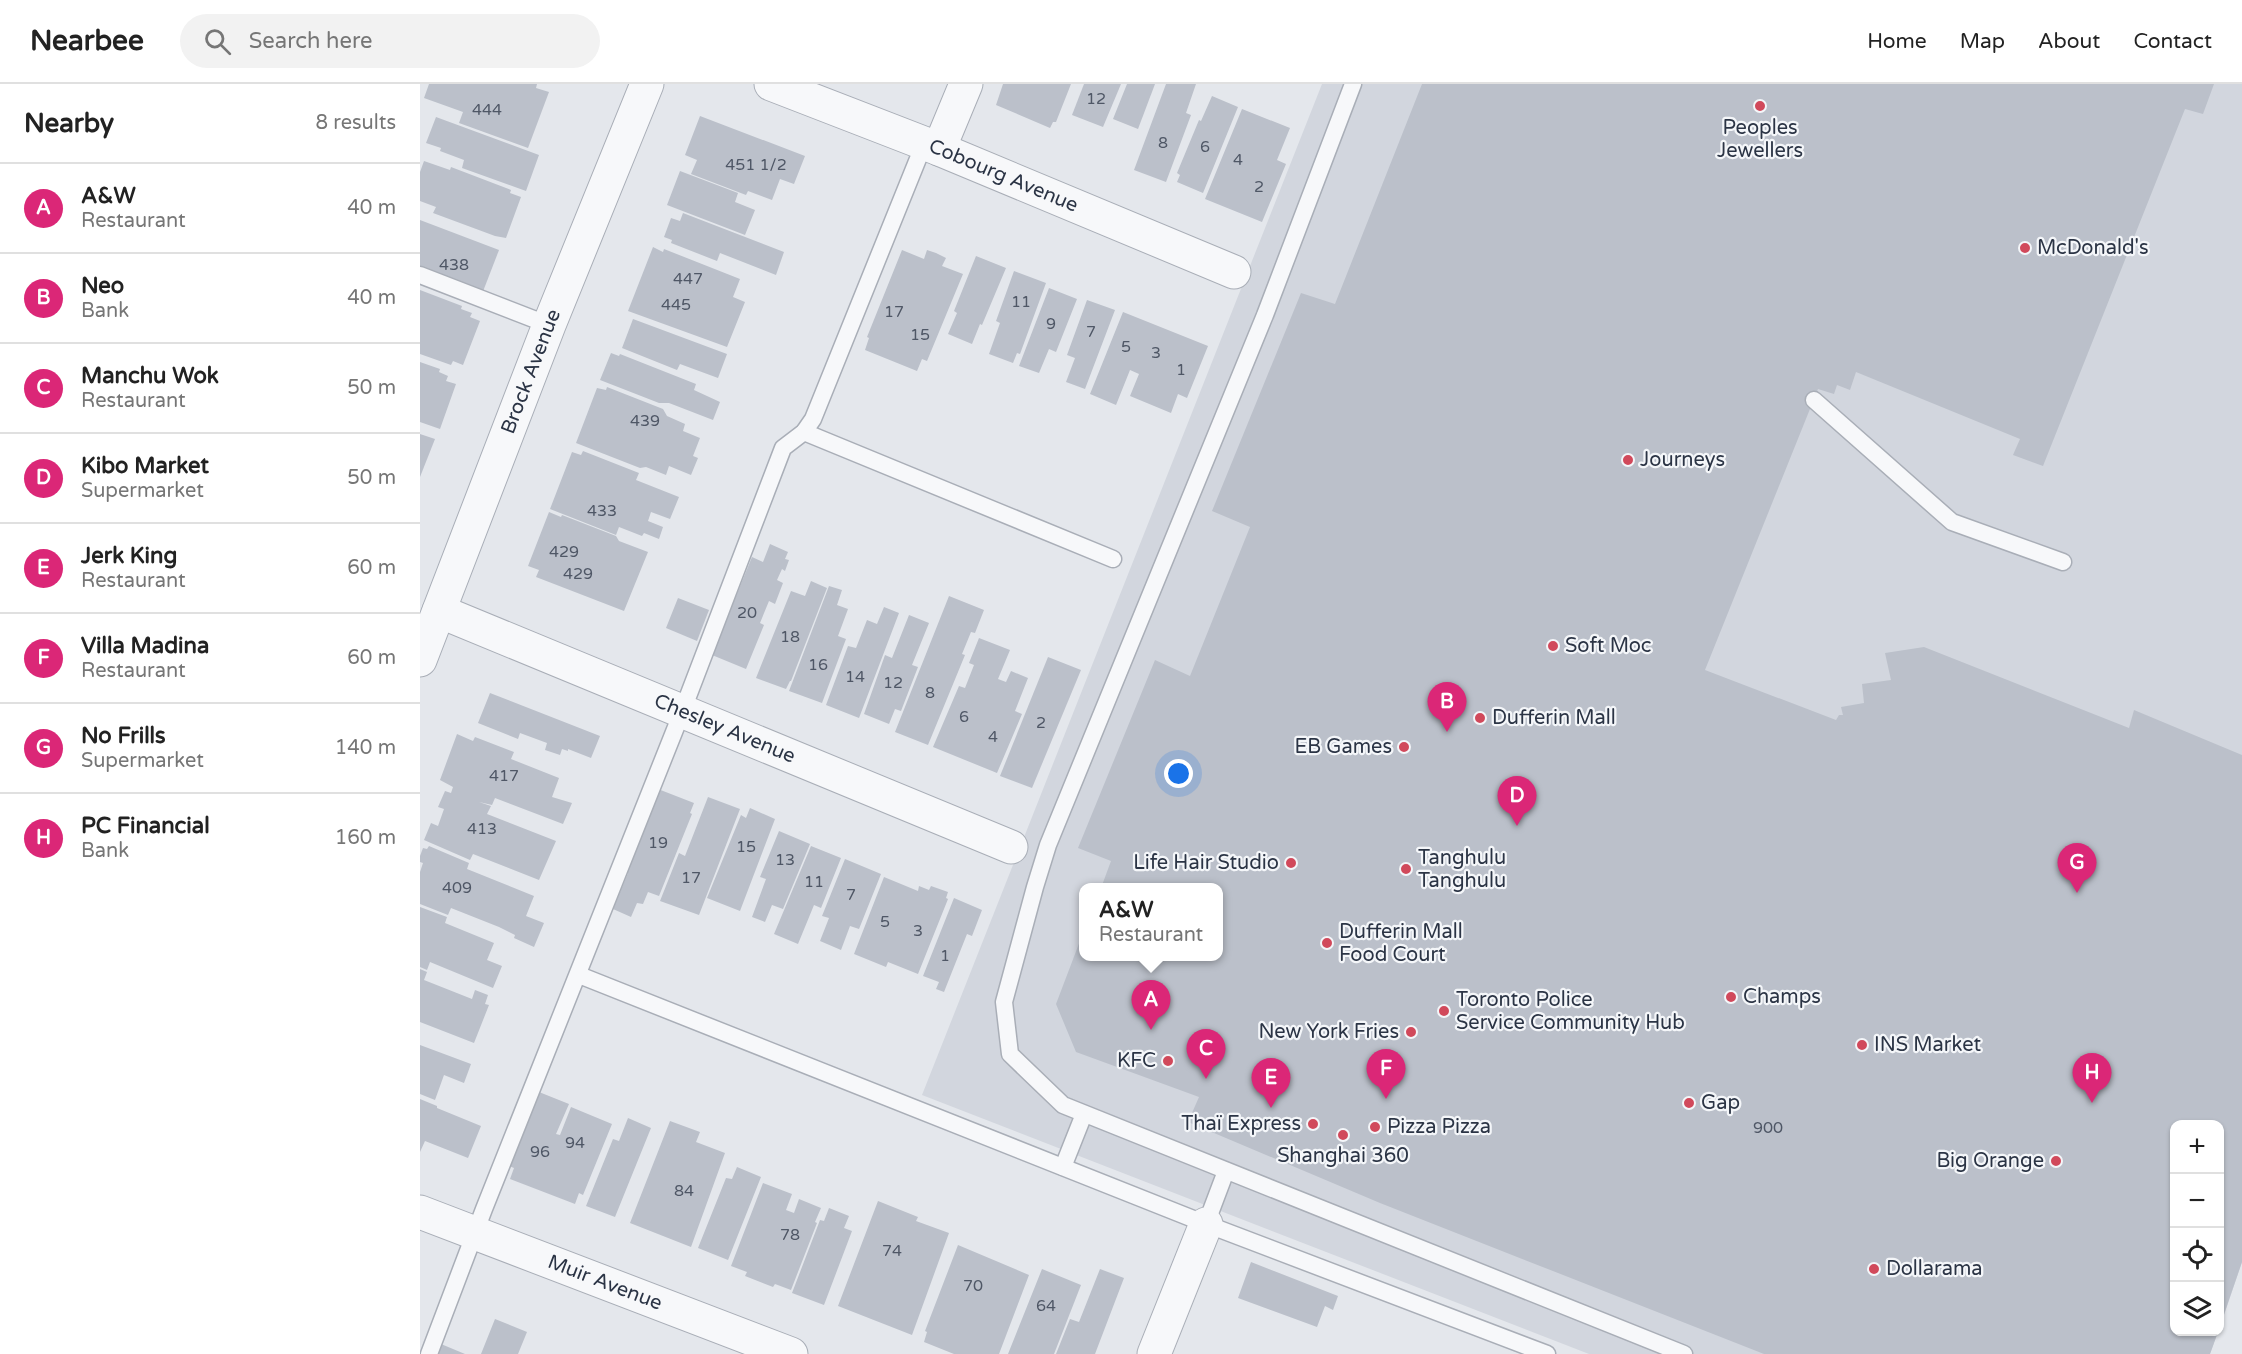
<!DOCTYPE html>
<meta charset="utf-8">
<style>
body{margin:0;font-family:"Varela Round",sans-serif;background:#f2f2f2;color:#222}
.controls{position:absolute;right:18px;bottom:18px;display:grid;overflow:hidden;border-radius:12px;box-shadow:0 2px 4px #0004}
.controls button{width:54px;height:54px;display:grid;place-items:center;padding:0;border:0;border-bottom:2px solid #e0e0e0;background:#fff;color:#222;font:30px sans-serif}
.you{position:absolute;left:759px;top:690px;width:21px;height:21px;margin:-15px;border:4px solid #fff;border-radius:50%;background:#1a73e8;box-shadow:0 0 0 9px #1a73e833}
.badge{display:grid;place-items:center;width:39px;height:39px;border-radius:50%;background:#db2777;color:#fff;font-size:20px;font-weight:700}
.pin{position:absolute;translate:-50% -50px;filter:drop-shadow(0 2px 3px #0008)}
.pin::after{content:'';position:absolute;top:32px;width:21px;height:18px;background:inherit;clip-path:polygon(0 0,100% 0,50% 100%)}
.popup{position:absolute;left:659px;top:799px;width:144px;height:78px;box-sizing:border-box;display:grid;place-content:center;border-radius:12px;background:#fff;filter:drop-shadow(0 2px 4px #0005);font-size:20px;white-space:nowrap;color:#767676}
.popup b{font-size:22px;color:#222}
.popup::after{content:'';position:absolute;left:50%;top:100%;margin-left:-12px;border:12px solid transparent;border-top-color:#fff}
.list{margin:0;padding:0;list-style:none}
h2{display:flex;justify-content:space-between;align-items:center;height:78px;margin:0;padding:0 24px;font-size:26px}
h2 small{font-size:20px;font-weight:400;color:#767676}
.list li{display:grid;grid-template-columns:39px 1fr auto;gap:18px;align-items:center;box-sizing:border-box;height:90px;padding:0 24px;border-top:2px solid #e0e0e0}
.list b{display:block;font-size:22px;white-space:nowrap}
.list p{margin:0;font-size:20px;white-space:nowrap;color:#767676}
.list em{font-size:20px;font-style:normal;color:#767676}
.icon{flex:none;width:33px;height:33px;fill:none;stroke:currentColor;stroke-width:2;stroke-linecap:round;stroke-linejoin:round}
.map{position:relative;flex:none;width:1822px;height:1270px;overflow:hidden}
header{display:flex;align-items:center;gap:36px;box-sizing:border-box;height:84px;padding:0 30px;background:#fff;border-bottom:2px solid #e0e0e0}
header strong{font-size:28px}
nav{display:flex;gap:33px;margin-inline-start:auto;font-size:21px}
.search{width:420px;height:54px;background:#f2f2f2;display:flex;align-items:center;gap:15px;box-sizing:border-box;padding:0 21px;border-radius:33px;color:#767676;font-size:22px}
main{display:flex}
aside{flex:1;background:#fff}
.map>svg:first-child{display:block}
.built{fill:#d2d6de;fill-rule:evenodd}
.building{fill:#bbc0ca}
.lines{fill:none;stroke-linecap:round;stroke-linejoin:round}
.service-casing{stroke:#a9aeb7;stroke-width:19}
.minor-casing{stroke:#a9aeb7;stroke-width:35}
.service{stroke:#f7f8fa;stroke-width:16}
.minor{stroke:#f7f8fa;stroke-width:33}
.poi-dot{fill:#d1495b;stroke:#f4f6f9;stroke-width:2}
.labels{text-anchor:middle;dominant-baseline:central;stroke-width:4.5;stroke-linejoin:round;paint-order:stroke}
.number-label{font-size:16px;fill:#4f5766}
.poi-label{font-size:20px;fill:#2b3445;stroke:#f4f6f9;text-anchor:start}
.street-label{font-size:20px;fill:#2b3445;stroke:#f4f6f9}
</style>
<header>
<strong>Nearbee</strong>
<div class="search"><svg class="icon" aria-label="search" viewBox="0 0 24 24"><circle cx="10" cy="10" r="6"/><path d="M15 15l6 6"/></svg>Search here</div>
<nav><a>Home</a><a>Map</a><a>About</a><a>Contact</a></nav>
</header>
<main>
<aside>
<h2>Nearby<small>8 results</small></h2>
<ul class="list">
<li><span class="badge">A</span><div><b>A&amp;W</b><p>Restaurant</p></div><em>40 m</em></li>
<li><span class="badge">B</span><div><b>Neo</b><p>Bank</p></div><em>40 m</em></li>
<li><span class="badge">C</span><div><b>Manchu Wok</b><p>Restaurant</p></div><em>50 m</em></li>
<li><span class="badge">D</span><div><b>Kibo Market</b><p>Supermarket</p></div><em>50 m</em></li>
<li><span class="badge">E</span><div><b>Jerk King</b><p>Restaurant</p></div><em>60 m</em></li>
<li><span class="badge">F</span><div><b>Villa Madina</b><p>Restaurant</p></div><em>60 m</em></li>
<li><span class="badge">G</span><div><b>No Frills</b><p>Supermarket</p></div><em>140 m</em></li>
<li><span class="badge">H</span><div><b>PC Financial</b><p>Bank</p></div><em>160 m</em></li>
</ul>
</aside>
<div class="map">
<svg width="1822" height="1270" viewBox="0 0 1822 1270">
<rect width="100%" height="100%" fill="#e4e7ec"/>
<path class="built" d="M 902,0 L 1822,0 L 1822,1178 L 1800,1243 L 1800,1040 L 1754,1040 L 1754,1248 L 1798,1248 L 1790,1270 L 1169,1270 L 502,1011 ZM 664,804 L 798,804 L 798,872 L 664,872 Z"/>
<g class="building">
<path d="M 9,0 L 117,0 L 116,4 L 129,8 L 108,64 L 39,39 L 43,28 L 4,14 Z"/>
<path d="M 583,0 L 651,0 L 636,38 L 633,38 L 630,44 L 576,21 Z"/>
<path d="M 664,0 L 701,0 L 683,43 L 652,31 Z"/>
<path d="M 707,0 L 735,0 L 718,45 L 693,35 Z"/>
<path d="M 746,0 L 776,0 L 766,29 L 771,31 L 746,98 L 714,86 Z"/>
<path d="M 1002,0 L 1794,0 L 1783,30 L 1765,25 L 1623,382 L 1593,371 L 1600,355 L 1436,288 L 1430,306 L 1417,301 L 1414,310 L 1398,305 L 1285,586 L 1416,636 L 1419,631 L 1423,631 L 1421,623 L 1444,619 L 1442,600 L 1471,596 L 1465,569 L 1504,563 L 1709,644 L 1714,626 L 1822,671 L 1822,1178 L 1800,1242 L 1800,1041 L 1754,1040 L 1754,1248 L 1798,1248 L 1790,1270 L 1344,1270 L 960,1119 L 768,1038 L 779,1013 L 656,968 L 636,920 L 663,849 L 663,873 L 798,873 L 798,804 L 681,804 L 691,777 L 658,764 L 735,576 L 770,592 L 830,443 L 792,427 L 881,209 L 915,220 Z"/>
<path d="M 792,12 L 818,23 L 783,109 L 757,98 L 760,91 L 757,89 L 779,36 L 781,37 Z"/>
<path d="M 822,25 L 870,44 L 857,76 L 866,80 L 842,138 L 785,115 Z"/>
<path d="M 280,32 L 385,72 L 374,100 L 360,95 L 352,116 L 328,107 L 326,111 L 271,90 L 277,76 L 265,71 Z"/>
<path d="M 16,33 L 119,71 L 106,107 L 42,84 L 44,76 L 20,67 L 21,64 L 6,59 Z"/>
<path d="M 4,77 L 30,86 L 31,83 L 91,106 L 90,109 L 101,113 L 86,154 L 75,152 L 13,129 L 16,123 L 0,117 L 0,88 Z"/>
<path d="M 260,87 L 318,109 L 315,118 L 335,126 L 325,151 L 247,121 Z"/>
<path d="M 263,129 L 364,168 L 356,191 L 300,169 L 297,177 L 251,159 L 252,156 L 244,153 L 251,134 L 260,137 Z"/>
<path d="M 0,136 L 79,166 L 62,210 L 0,186 Z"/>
<path d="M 233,163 L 243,168 L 244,165 L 320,195 L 313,213 L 325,218 L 307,263 L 208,227 Z"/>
<path d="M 482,166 L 504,175 L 507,166 L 516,169 L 526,174 L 522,182 L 543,190 L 507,277 L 502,275 L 497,287 L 445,266 L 449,254 L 447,253 Z"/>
<path d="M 556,172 L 586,184 L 562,241 L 560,240 L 552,260 L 528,250 L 537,229 L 534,227 Z"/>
<path d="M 594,187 L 626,199 L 600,270 L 597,269 L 593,279 L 569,270 L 580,239 L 576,237 Z"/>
<path d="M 629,204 L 657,215 L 636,268 L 629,265 L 619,289 L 599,282 Z"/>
<path d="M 0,206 L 42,222 L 41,225 L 52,229 L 50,233 L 60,237 L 43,281 L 33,277 L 31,281 L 0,270 Z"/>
<path d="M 667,216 L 695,226 L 665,305 L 646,298 L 655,274 L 647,271 Z"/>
<path d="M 703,228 L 788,262 L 767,314 L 758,310 L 751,329 L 710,312 L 719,290 L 710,286 L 696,321 L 670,310 Z"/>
<path d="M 213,235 L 307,270 L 298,294 L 260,280 L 257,286 L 202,264 Z"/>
<path d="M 191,269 L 199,272 L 200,270 L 276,300 L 274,306 L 300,318 L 293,336 L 249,319 L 239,319 L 180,296 Z"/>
<path d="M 0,278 L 20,285 L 19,288 L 28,292 L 26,297 L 36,300 L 20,345 L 0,338 Z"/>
<path d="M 187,303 L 243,325 L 247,332 L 265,340 L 263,347 L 280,354 L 273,372 L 278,374 L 271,391 L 249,382 L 246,391 L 226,383 L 220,384 L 156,359 L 177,304 L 186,306 Z"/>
<path d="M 0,350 L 15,355 L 0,393 Z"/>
<path d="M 163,367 L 219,389 L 216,396 L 259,413 L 250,435 L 231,428 L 228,437 L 243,443 L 239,455 L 224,449 L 222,452 L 199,443 L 196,451 L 130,425 L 152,368 L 161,371 Z"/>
<path d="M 129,428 L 141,433 L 142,431 L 196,452 L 199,457 L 228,468 L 204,527 L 116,493 L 119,486 L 108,482 Z"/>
<path d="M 350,460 L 368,468 L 365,475 L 369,476 L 365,487 L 362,485 L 357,496 L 363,499 L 355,520 L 349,517 L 340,539 L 344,541 L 326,585 L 292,571 L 332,473 L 343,478 Z"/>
<path d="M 391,497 L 407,504 L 371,597 L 370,597 L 366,605 L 336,594 L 371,507 L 385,512 Z"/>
<path d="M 409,502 L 422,506 L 417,521 L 428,525 L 418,552 L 426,555 L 402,619 L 369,607 Z"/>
<path d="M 529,512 L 564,526 L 555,549 L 551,548 L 542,570 L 545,571 L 508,661 L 475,648 Z"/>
<path d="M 258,514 L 289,526 L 277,557 L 246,544 Z"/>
<path d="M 464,523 L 479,529 L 439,634 L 406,621 L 428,562 L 436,564 L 447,536 L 457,540 Z"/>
<path d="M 489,531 L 509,539 L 492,581 L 498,583 L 481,627 L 475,625 L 469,640 L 444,630 L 465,571 L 472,574 Z"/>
<path d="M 559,554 L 590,566 L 578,595 L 586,598 L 591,587 L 608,594 L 595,627 L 602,630 L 577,689 L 513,663 L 539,602 L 545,604 L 554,581 L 549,579 Z"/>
<path d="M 628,573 L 661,586 L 612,704 L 580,692 Z"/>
<path d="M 70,609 L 180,652 L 171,674 L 148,665 L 148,667 L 142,665 L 140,671 L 125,666 L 127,659 L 100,649 L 98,655 L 58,639 Z"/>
<path d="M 37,650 L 53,657 L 55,653 L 94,668 L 91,675 L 139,694 L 132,713 L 152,719 L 143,740 L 75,714 L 72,721 L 59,718 L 71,722 L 67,730 L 136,757 L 119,796 L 53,770 L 50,776 L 4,756 L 11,739 L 18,742 L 24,725 L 18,723 L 25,707 L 31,709 L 33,703 L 20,696 Z"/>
<path d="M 238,705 L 274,719 L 270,729 L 272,730 L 239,812 L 228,808 L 223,820 L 217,819 L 211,833 L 193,825 L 208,789 L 204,787 Z"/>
<path d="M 288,713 L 320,725 L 279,831 L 240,817 L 259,769 L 265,772 Z"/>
<path d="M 330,724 L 355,735 L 320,827 L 287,814 L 321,731 L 326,734 Z"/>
<path d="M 359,747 L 390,760 L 363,825 L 352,821 L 345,838 L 332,833 L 346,795 L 340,793 Z"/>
<path d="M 9,762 L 49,779 L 47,785 L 114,812 L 106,832 L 124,839 L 114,863 L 94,854 L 95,851 L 79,843 L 31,824 L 28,831 L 0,820 L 0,788 L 3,779 L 0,778 L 0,772 L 3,764 L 7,765 Z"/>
<path d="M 391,762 L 421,774 L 401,824 L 394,821 L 378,860 L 354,850 Z"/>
<path d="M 425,775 L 461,790 L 439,845 L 430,842 L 421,866 L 400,857 L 409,834 L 402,832 Z"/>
<path d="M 464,793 L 498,807 L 499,802 L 509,806 L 511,802 L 528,808 L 526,814 L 528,815 L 498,890 L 468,878 L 466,883 L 434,870 Z"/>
<path d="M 534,814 L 562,826 L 552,852 L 547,850 L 524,908 L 516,905 L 519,898 L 503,892 Z"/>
<path d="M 0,823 L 27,833 L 25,839 L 74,859 L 67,876 L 82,882 L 73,904 L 10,878 L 7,886 L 0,883 Z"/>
<path d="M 0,885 L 7,888 L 4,896 L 52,915 L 55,906 L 68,911 L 65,920 L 69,921 L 54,959 L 0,938 Z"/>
<path d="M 0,961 L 51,980 L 44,999 L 24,991 L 15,1016 L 0,1010 Z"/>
<path d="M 119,1008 L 149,1020 L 136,1050 L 140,1051 L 151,1023 L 192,1040 L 163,1111 L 159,1109 L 155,1120 L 90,1095 L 94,1084 L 89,1082 Z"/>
<path d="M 0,1015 L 17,1022 L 17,1024 L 61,1042 L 48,1074 L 5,1057 L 0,1068 Z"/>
<path d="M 208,1034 L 231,1044 L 195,1133 L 166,1122 L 193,1055 L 199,1057 Z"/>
<path d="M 250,1037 L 280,1048 L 276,1058 L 305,1069 L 271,1163 L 210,1139 Z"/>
<path d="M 317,1083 L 341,1093 L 308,1176 L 278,1164 L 306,1094 L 312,1095 Z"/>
<path d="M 343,1099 L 372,1110 L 366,1126 L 374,1129 L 379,1115 L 401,1124 L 395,1138 L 397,1139 L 371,1206 L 355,1200 L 353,1203 L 325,1192 L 327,1188 L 311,1182 Z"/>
<path d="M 458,1117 L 498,1133 L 496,1137 L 529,1149 L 492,1251 L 418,1222 Z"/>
<path d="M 409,1124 L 429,1132 L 424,1144 L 432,1147 L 404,1221 L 372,1209 L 400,1136 L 404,1137 Z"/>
<path d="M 538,1161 L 609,1191 L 579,1270 L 534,1270 L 504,1258 L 507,1248 L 505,1247 Z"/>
<path d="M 831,1178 L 918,1212 L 913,1226 L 905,1222 L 897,1243 L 818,1214 Z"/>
<path d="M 622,1185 L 661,1201 L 634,1270 L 588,1270 Z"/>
<path d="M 680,1185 L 704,1194 L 675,1270 L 636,1270 L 650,1235 L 659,1238 Z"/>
<path d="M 75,1235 L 107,1248 L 98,1270 L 61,1270 Z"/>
<path d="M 21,1260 L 45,1270 L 17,1270 Z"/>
</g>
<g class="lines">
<defs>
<g id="service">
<path d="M 933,0 L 845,231 L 628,761 L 615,803 L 584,918 L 590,970 L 643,1021 L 1264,1270"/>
<path d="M 0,191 L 129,241"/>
<path d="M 1394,316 L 1532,438 L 1643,478"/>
<path d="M 384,348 L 693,475"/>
<path d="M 159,891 L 786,1140 L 1127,1270"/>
<path d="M 643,1083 L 664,1030"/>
<path d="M 786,1140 L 806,1087"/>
<path d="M 9,1270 L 64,1125 L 262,628 L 363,364 L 384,348 L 393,335 L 504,60"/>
</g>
<g id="minor">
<path id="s1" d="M 351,0 L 519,65 L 814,188"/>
<path d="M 519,65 L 546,0"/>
<path id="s2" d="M 19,527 L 591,763"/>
<path id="s3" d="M 0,576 L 129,241 L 227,0"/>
<path id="s4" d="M 0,1128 L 371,1270"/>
<path d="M 734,1270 L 786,1140"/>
</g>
</defs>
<use href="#service" class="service-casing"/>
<use href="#minor" class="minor-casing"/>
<use href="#service" class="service"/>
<use href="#minor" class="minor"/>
</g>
<g class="poi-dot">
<circle cx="1340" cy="22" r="6"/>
<circle cx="1605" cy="164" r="6"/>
<circle cx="1208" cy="376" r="6"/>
<circle cx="1133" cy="562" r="6"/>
<circle cx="1060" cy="634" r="6"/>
<circle cx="984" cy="663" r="6"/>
<circle cx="871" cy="779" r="6"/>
<circle cx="986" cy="785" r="6"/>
<circle cx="907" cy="859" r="6"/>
<circle cx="1311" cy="913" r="6"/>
<circle cx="1024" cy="927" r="6"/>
<circle cx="991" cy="948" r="6"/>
<circle cx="1442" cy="961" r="6"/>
<circle cx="748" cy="977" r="6"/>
<circle cx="1269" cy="1019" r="6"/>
<circle cx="893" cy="1040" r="6"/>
<circle cx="955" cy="1043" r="6"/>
<circle cx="923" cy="1051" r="6"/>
<circle cx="1636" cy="1077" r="6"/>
<circle cx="1454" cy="1185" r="6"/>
</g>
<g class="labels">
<g class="number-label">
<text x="676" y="15">12</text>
<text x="67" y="26">444</text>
<text x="743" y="59">8</text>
<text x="785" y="63">6</text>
<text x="818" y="76">4</text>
<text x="336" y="81">451 1/2</text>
<text x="839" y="103">2</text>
<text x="34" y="181">438</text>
<text x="268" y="195">447</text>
<text x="601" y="218">11</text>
<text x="256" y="221">445</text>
<text x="474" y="228">17</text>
<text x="631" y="240">9</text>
<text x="671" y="248">7</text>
<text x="500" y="251">15</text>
<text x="706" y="263">5</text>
<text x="736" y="269">3</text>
<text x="761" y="286">1</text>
<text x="225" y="337">439</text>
<text x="182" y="427">433</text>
<text x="144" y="468">429</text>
<text x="158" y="490">429</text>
<text x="327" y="529">20</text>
<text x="370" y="553">18</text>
<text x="398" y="581">16</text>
<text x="435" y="593">14</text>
<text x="473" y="599">12</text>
<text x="510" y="609">8</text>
<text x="544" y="633">6</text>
<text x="621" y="639">2</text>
<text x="573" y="653">4</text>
<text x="84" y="692">417</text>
<text x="62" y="745">413</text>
<text x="238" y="759">19</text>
<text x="326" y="763">15</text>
<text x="365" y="776">13</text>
<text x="271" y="794">17</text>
<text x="394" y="798">11</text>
<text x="37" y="804">409</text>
<text x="431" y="811">7</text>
<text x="465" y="838">5</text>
<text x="498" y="847">3</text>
<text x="525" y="872">1</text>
<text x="1348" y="1044">900</text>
<text x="155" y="1059">94</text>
<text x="120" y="1068">96</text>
<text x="264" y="1107">84</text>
<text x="370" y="1151">78</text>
<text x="472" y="1167">74</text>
<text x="553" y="1202">70</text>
<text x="626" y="1222">64</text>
</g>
<g class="poi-label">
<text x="1340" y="44" text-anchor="middle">Peoples<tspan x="1340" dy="23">Jewellers</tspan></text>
<text x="1617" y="164">McDonald's</text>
<text x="1220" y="376">Journeys</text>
<text x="1145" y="562">Soft Moc</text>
<text x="1072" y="634">Dufferin Mall</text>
<text x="972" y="663" text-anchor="end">EB Games</text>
<text x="998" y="774">Tanghulu<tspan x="998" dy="23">Tanghulu</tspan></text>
<text x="859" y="779" text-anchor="end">Life Hair Studio</text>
<text x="919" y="848">Dufferin Mall<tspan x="919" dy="23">Food Court</tspan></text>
<text x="1323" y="913">Champs</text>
<text x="1036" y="916">Toronto Police<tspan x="1036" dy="23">Service Community Hub</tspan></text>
<text x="979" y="948" text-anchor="end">New York Fries</text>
<text x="1454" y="961">INS Market</text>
<text x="736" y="977" text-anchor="end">KFC</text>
<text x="1281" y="1019">Gap</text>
<text x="881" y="1040" text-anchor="end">Thaï Express</text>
<text x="967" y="1043">Pizza Pizza</text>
<text x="923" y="1072" text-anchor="middle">Shanghai 360</text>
<text x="1624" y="1077" text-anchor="end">Big Orange</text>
<text x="1466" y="1185">Dollarama</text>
</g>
<g class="street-label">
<text stroke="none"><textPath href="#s1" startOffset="250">Cobourg Avenue</textPath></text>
<text stroke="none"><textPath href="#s3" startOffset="309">Brock Avenue</textPath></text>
<text stroke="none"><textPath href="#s2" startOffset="309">Chesley Avenue</textPath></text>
<text stroke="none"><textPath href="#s4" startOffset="198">Muir Avenue</textPath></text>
</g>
</g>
</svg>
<div class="controls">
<button>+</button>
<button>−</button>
<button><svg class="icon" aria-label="locate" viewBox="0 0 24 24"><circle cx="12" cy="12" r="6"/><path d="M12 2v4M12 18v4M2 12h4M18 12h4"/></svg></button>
<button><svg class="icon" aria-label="layers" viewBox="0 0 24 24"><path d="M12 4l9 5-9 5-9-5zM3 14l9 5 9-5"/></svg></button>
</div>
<div class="you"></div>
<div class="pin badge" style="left:731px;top:946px">A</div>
<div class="popup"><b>A&amp;W</b>Restaurant</div>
<div class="pin badge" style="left:1027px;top:648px">B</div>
<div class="pin badge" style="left:786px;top:995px">C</div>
<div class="pin badge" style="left:1097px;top:742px">D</div>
<div class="pin badge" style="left:851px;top:1024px">E</div>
<div class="pin badge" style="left:966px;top:1015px">F</div>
<div class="pin badge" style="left:1657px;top:809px">G</div>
<div class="pin badge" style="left:1672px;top:1019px">H</div>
</div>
</main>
